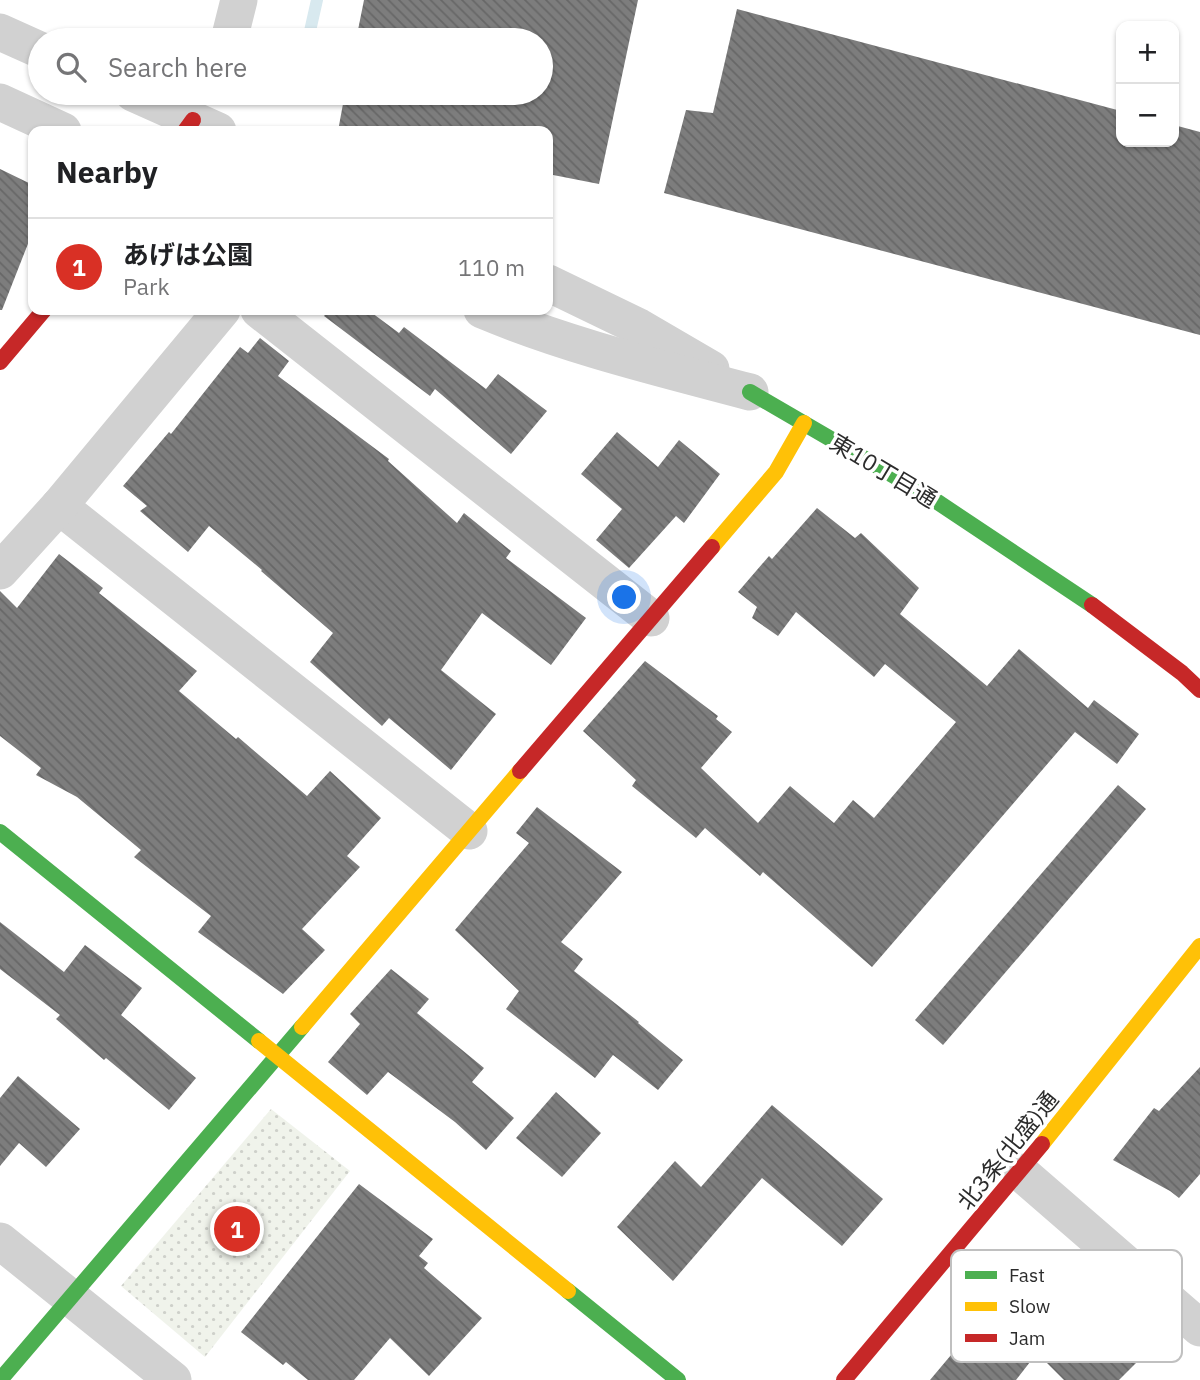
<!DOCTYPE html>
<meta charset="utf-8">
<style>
body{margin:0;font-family:"IBM Plex Sans","Noto Sans JP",sans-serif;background:#f2f2f2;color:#202124}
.controls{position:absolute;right:21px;top:21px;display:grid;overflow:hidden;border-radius:14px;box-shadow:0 2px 5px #0004}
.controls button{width:63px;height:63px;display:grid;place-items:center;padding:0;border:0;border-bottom:2px solid #e0e0e0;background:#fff;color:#202124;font:35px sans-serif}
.you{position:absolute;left:625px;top:598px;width:24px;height:24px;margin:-18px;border:5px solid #fff;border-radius:50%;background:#1a73e8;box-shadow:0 0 0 10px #1a73e833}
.badge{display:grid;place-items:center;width:46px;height:46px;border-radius:50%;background:#d93025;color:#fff;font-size:23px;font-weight:700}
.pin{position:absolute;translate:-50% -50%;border:4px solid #fff;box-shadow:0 2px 7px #0006}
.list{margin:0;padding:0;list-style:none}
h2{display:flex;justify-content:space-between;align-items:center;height:91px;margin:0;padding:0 28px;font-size:30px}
h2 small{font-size:23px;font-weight:400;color:#757577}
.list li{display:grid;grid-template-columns:46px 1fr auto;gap:21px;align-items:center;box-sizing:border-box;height:98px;padding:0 28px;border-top:2px solid #e0e0e0}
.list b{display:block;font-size:26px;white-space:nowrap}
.list p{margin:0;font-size:23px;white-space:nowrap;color:#757577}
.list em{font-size:23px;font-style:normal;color:#757577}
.icon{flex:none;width:38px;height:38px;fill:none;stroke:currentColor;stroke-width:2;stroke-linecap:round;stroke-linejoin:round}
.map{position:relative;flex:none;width:1200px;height:1380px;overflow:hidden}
.search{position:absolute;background:#fff;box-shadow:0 2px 5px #0004;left:28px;top:28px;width:525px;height:77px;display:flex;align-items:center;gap:18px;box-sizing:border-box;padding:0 24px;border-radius:38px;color:#757577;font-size:26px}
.panel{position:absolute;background:#fff;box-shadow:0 2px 5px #0004;left:28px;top:126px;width:525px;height:189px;border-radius:14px}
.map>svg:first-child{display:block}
.park{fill:url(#park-dots)}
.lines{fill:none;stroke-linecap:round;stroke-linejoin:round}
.stream{stroke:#d8e9ef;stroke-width:12}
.building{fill:url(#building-back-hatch)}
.street{stroke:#d1d1d1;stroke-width:37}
.fast{stroke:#4caf50;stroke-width:16}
.slow{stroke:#ffc107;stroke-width:16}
.jam{stroke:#c62828;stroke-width:16}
.labels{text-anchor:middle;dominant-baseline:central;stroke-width:7;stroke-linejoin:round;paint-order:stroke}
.street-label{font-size:23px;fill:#2c2c2c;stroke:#fff}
.key{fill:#fff;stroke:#c0c0c0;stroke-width:2}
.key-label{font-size:19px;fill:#2c2c2c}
</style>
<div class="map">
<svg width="1200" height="1380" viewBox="0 0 1200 1380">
<defs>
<pattern id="park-dots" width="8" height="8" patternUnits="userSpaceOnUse" patternTransform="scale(1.75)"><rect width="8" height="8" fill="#f0f3eb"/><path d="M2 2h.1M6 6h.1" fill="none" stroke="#ced0ca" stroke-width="1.8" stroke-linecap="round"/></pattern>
<pattern id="building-back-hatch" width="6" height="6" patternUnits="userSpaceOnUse" patternTransform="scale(1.75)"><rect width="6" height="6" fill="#7d7d7d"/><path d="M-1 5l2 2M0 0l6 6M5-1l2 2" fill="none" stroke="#676767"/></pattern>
</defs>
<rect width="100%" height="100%" fill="#fff"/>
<path class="park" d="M 271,1109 L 350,1171 L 205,1357 L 121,1286 Z"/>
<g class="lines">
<path class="stream" d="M 308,40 L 317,0"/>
</g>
<g class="building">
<path d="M 364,0 L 638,0 L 599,184 L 548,174 L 548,131 L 338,131 L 345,93 L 541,93 L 541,40 L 356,40 Z"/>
<path d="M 737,9 L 1121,111 L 1121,142 L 1174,142 L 1174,125 L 1200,132 L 1200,335 L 664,193 L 686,110 L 713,113 Z"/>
<path d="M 0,169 L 33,185 L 33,231 L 2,310 L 0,310 Z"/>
<path d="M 329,310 L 368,310 L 399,333 L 404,327 L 486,389 L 498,374 L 547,411 L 511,454 L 435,389 L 430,396 L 324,316 Z"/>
<path d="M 260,338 L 289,361 L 278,376 L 389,459 L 388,461 L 457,523 L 464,513 L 511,551 L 506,558 L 586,618 L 551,665 L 482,613 L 441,670 L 496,714 L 451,770 L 389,718 L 382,726 L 310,662 L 333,633 L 261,571 L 262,570 L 209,526 L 188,552 L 140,511 L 147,506 L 123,486 L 169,432 L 171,434 L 240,347 L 248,353 Z"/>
<path d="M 617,432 L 658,467 L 679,440 L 720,474 L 684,523 L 676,516 L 629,568 L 596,540 L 622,509 L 581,474 Z"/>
<path d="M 817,508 L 855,538 L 861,533 L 919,588 L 900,614 L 987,686 L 1019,649 L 1088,708 L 1094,700 L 1139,734 L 1117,764 L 1075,732 L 872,967 L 763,872 L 760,876 L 705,828 L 696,838 L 632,786 L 636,780 L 583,731 L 645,661 L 718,716 L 716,719 L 732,732 L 701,768 L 758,823 L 790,786 L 834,823 L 853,800 L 874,818 L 956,722 L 885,664 L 874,677 L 796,612 L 778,636 L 752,618 L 757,607 L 738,592 L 769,556 L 772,559 Z"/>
<path d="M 59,554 L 103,588 L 99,593 L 197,671 L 179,691 L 236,739 L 238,737 L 307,796 L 330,771 L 381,818 L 347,856 L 360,867 L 302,929 L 325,950 L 283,994 L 198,932 L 211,916 L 134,857 L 141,850 L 77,797 L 36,775 L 41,768 L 0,736 L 0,591 L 17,608 Z"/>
<path d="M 1118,785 L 1146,809 L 943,1045 L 915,1020 Z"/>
<path d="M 537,807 L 622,872 L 561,942 L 583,959 L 574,971 L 639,1022 L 638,1023 L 683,1060 L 658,1090 L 613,1055 L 595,1078 L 506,1009 L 519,991 L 455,930 L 529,843 L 516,833 Z"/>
<path d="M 0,922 L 64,972 L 85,945 L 142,988 L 121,1015 L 196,1078 L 169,1110 L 106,1058 L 104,1060 L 56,1019 L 60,1015 L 0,969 Z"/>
<path d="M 391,969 L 429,999 L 417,1013 L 484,1068 L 472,1082 L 514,1118 L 486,1150 L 455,1122 L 388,1072 L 367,1095 L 328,1062 L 360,1024 L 350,1014 Z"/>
<path d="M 1200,1067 L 1200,1174 L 1179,1198 L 1170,1191 L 1113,1160 L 1154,1108 L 1159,1111 Z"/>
<path d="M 18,1076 L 80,1129 L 46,1167 L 19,1143 L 0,1166 L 0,1098 Z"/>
<path d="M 556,1092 L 601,1133 L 562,1177 L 516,1138 Z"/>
<path d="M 772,1105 L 883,1199 L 842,1246 L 762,1178 L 673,1281 L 617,1227 L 675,1161 L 701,1187 Z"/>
<path d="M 359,1184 L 433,1239 L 419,1256 L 428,1263 L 424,1268 L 482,1318 L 429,1376 L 390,1338 L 354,1380 L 308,1380 L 286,1362 L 283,1365 L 241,1332 Z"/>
<path d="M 1046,1249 L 1086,1284 L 1075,1296 L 1141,1358 L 1119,1380 L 1064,1380 L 1037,1353 L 1016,1380 L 930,1380 L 967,1336 L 970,1339 Z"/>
</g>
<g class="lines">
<g class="street">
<path d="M 0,32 L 40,50"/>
<path d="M 229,40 L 239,0"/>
<path d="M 133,93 L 218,131"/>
<path d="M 0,102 L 63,131"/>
<path d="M 548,283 L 639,327 L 711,369"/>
<path d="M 259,310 L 651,618"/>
<path d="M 482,310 C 568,346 660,368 750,392"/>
<path d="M 59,506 L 469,831"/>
<path d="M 0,571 L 59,506 L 222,310"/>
<path d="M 1020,1172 L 1200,1328"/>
<path d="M 0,1241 L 173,1380"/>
</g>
<g class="fast">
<path d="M 750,392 L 927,495 L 1092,605"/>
<path d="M 0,832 L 259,1041"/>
<path d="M 568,1291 L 678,1380"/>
<path d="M 0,1380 L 302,1027"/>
</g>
<g class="slow">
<path d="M 712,547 L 776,472 L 804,423"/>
<path d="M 302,1027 L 520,771"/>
<path d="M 259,1041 L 568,1291"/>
<path d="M 1042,1144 L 1200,946"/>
</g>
<g class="jam">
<path d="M 185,131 L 193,120"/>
<path d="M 0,362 L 44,310"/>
<path d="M 1092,605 L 1182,673 L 1200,690"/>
<path d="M 520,771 L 712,547"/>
<path d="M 844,1380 L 1042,1144"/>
</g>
</g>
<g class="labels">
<g class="street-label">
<text transform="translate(884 470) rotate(31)">東10丁目通</text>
<text transform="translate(1007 1150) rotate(-51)">北3条(北盛)通</text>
</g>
</g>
<rect x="951" y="1250" width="231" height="112" rx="10" class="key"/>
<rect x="965" y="1271" width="32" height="8" fill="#4caf50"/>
<rect x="965" y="1302" width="32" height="9" fill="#ffc107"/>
<rect x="965" y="1334" width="32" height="8" fill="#c62828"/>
<g class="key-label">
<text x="1009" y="1282">Fast</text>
<text x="1009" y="1313">Slow</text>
<text x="1009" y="1345">Jam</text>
</g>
</svg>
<div class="controls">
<button>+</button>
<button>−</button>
</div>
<div class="you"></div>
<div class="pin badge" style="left:237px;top:1229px">1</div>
<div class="search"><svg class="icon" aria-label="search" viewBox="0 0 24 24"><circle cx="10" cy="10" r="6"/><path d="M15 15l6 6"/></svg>Search here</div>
<section class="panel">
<h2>Nearby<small></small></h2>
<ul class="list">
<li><span class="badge">1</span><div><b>あげは公園</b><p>Park</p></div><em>110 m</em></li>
</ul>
</section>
</div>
